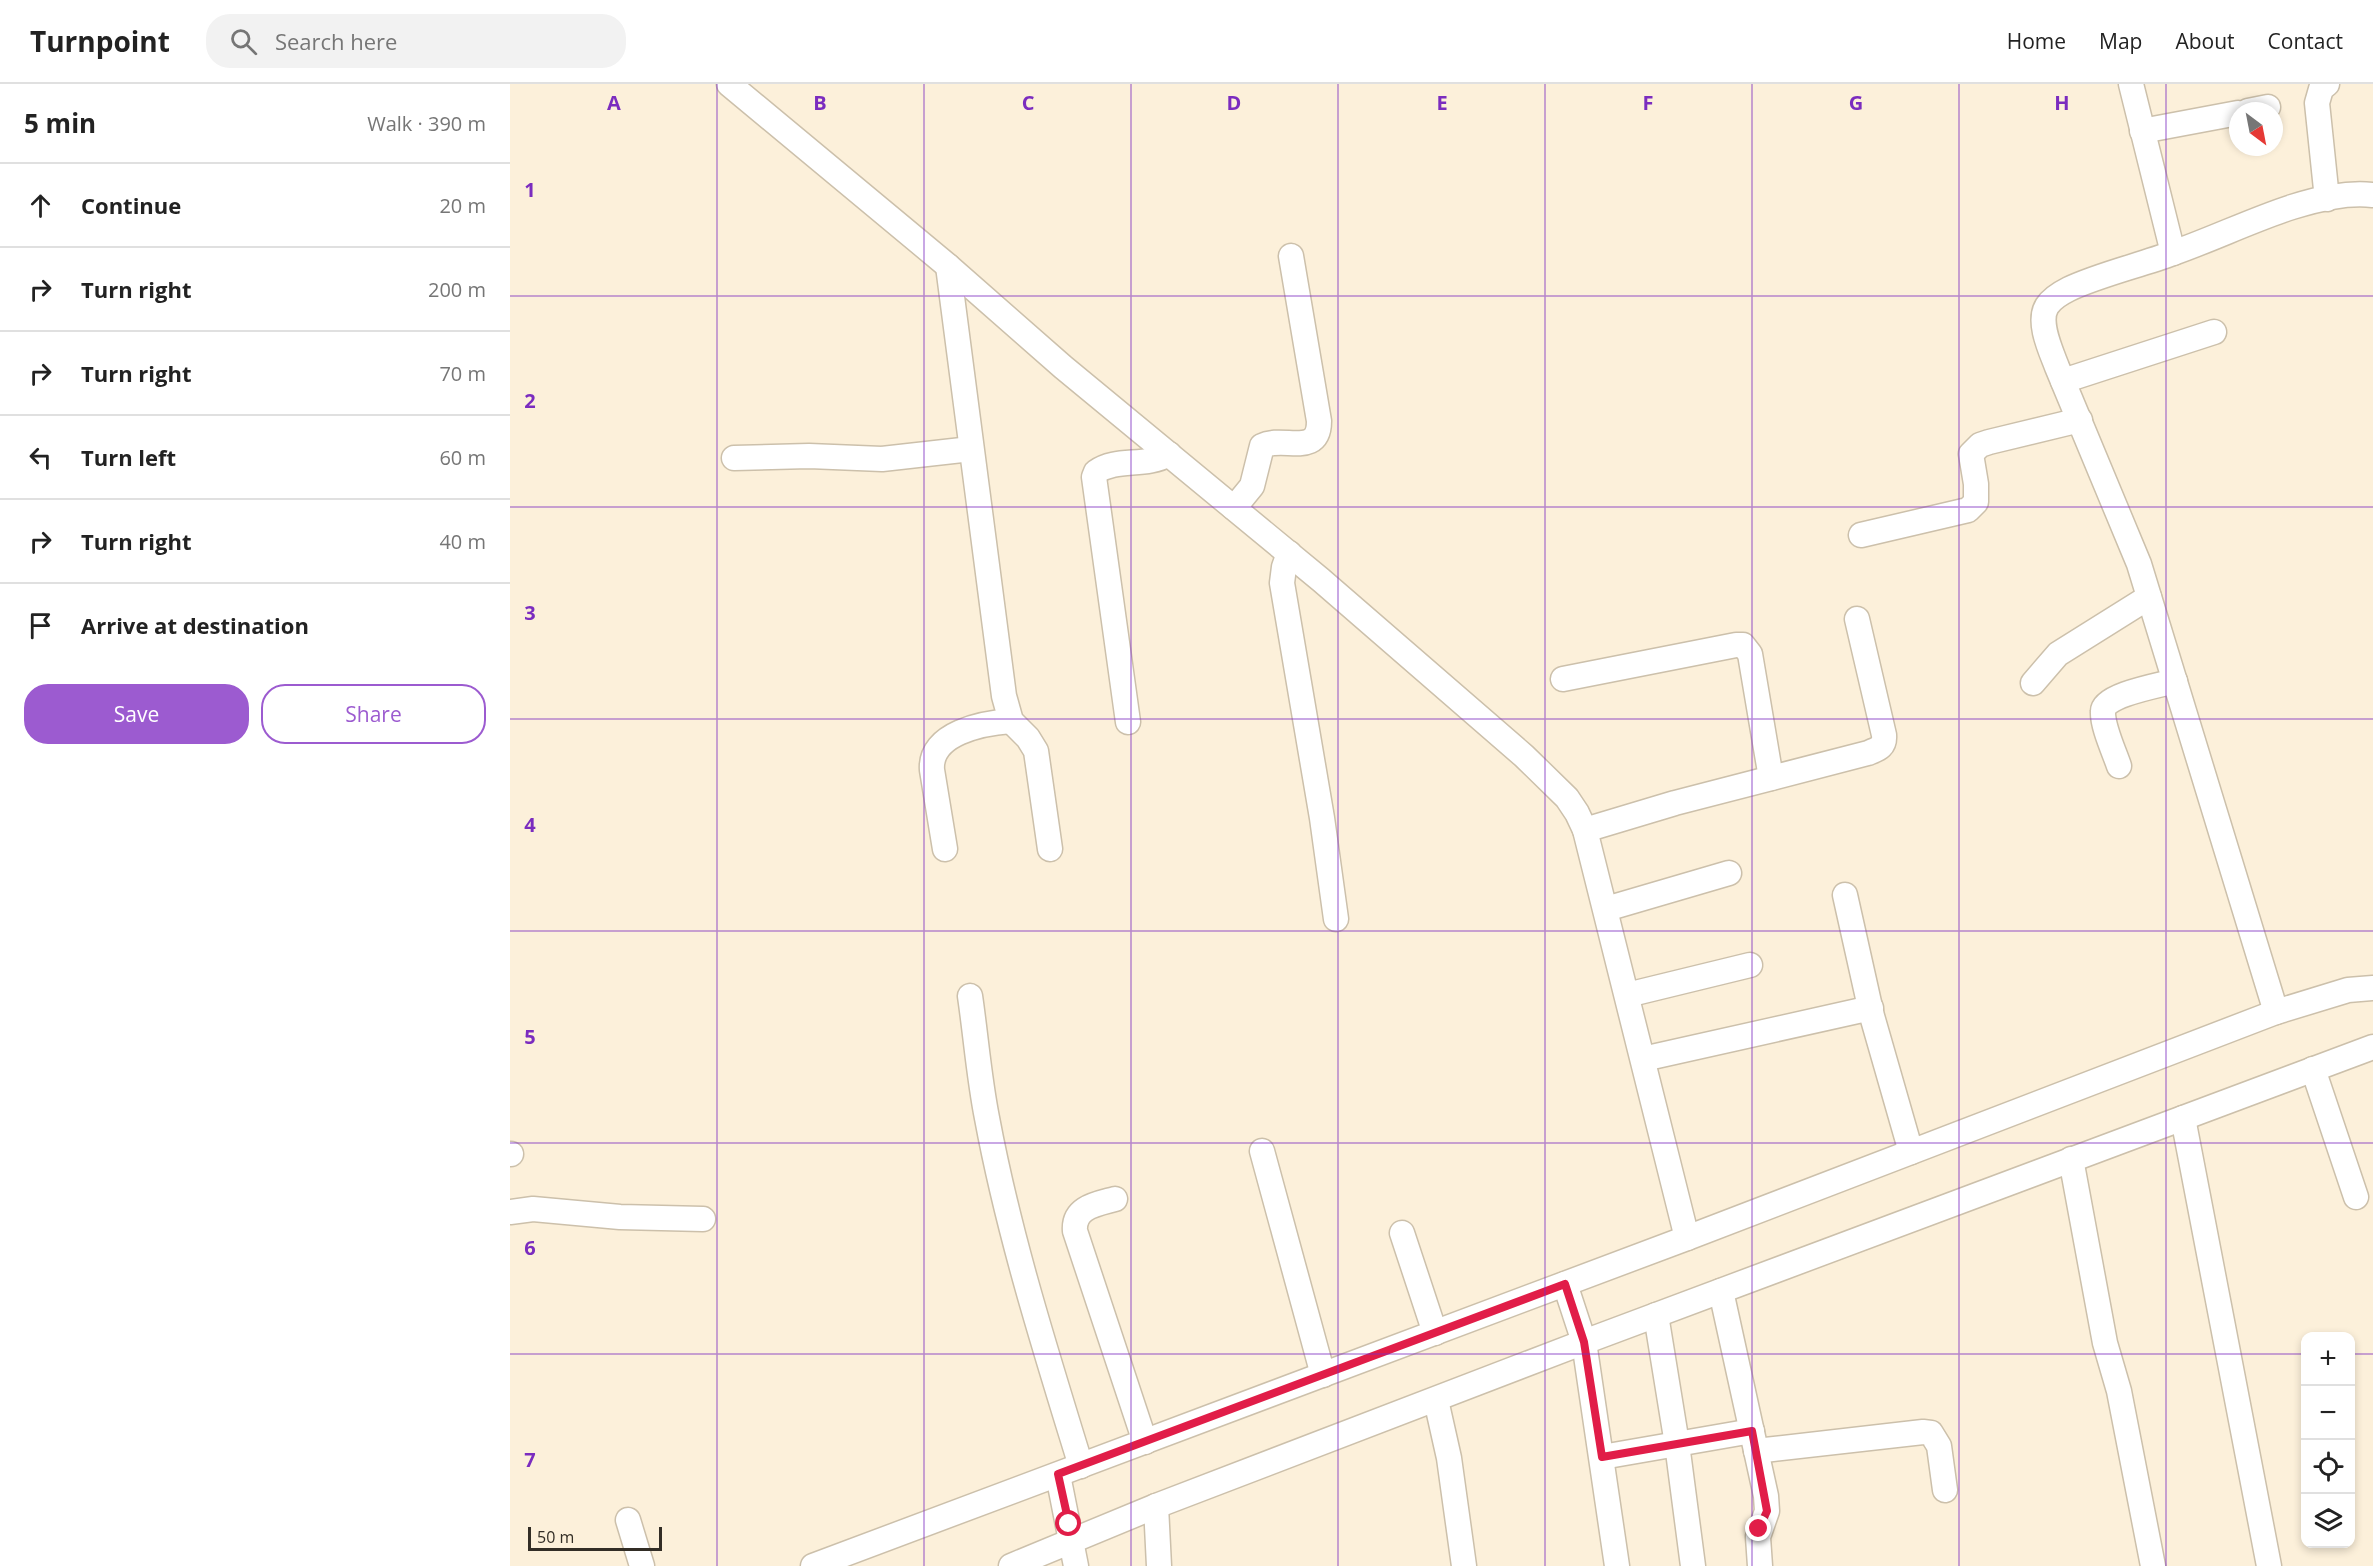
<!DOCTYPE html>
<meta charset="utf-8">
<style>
body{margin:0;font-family:"Open Sans",sans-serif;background:#f2f2f2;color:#222}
.controls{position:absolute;right:18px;bottom:18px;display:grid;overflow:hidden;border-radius:12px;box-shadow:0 3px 9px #0003}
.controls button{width:54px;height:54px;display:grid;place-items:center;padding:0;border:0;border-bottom:2px solid #e0e0e0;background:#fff;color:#222;font:30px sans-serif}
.compass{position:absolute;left:1719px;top:18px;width:54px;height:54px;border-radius:50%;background:#fff;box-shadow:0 3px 9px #0003;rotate:148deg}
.scale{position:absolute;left:18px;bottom:15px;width:134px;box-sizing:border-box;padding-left:6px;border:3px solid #322d25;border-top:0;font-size:16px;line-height:21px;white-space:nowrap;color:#322d25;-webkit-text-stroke:4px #fcf0da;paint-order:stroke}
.stop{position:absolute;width:18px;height:18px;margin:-14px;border:4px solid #e11d48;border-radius:50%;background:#fff}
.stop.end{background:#e11d48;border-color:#fff;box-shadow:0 2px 6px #0008}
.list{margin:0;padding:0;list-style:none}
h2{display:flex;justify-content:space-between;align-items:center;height:78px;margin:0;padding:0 24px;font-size:26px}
h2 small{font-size:20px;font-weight:400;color:#767676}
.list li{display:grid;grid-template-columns:39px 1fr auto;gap:18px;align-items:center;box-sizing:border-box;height:84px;padding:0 24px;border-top:2px solid #e0e0e0}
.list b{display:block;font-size:22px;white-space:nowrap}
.list em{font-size:20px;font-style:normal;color:#767676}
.actions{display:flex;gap:12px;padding:18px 24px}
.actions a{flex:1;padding:14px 0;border:2px solid #9c5bd0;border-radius:24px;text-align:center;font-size:21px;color:#9c5bd0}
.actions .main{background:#9c5bd0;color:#fff}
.icon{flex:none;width:33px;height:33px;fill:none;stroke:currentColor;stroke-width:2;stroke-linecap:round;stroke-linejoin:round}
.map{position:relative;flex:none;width:1863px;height:1482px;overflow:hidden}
header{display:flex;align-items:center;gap:36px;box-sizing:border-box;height:84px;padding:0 30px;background:#fff;border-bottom:2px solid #e0e0e0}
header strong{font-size:28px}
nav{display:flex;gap:33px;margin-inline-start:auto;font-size:21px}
.search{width:420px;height:54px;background:#f2f2f2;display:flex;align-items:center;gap:15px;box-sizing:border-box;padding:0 21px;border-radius:24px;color:#767676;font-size:22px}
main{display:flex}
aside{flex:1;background:#fff}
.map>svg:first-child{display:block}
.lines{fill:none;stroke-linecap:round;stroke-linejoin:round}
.minor-casing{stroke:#ccc0ab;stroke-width:27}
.minor{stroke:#fff;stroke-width:24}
.route{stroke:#e11d48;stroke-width:8}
.grid{fill:none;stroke:#7b2cbf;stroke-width:1.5;stroke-opacity:0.55}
.grid-label{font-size:20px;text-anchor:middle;font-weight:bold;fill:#7b2cbf;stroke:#fcf0da;stroke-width:6;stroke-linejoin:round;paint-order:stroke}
</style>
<header>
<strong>Turnpoint</strong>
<div class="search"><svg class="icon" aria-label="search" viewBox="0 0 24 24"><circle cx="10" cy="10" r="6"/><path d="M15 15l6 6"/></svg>Search here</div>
<nav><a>Home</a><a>Map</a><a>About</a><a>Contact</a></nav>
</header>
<main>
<aside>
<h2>5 min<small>Walk · 390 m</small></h2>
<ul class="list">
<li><svg class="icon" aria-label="ahead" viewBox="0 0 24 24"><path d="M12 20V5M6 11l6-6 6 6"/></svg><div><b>Continue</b></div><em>20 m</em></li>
<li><svg class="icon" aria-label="right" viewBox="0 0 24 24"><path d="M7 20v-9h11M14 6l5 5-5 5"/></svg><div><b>Turn right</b></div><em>200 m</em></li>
<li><svg class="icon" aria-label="right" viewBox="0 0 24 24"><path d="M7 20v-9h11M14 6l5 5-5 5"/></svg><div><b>Turn right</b></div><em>70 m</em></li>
<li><svg class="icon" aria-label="left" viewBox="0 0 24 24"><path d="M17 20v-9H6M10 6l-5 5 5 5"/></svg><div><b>Turn left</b></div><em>60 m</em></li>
<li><svg class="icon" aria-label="right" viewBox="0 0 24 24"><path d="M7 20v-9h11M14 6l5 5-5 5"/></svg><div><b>Turn right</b></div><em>40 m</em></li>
<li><svg class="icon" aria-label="arrive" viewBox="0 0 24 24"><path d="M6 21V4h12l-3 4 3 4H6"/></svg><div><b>Arrive at destination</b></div></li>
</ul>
<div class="actions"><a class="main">Save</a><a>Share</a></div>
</aside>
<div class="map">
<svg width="1863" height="1482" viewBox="0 0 1863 1482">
<rect width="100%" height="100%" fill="#fcf0da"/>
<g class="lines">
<defs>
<g id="minor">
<path d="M 219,0 L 438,182 L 553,283 L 811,496 L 1014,672 L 1057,714 L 1067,729 L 1075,746 L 1177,1154"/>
<path d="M 1621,0 L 1663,169"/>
<path d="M 1817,0 L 1811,5 L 1807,19 L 1817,115"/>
<path d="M 1738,27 L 1758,23"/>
<path d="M 1632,47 L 1728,29"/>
<path d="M 438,182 L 494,612 L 501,637 L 518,654 L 526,667 L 540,765"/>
<path d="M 1553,297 L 1704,248"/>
<path d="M 224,374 L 299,372 L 372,375 L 461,365"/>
<path d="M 724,424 L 742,402 L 752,362 C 773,351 809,374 809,337 L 781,172"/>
<path d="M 1351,451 L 1458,426 L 1466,418 L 1466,400 L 1461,370 L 1470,361 L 1479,358 L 1570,336"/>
<path d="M 779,469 L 774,483 L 772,499 L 812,734 L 826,835"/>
<path d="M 1053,595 L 1226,561 L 1233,561 L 1240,570 L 1261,694"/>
<path d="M 1523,599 L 1548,570 L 1639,513"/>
<path d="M 618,638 L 584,393 L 586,388 C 607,373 635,384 659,370"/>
<path d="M 1609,682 C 1604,667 1592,642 1593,627 C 1593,611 1651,601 1665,597"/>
<path d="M 1075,746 L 1165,719 L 1358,669 C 1368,665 1375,663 1374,651 L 1347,535"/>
<path d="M 435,765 L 422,686 C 419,649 473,639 501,637"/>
<path d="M 1335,811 L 1362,932 L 1401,1068"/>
<path d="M 1096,825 L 1219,789"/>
<path d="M 1117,911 L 1240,881"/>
<path d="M 460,912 C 466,953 469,994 477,1034 C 499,1152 536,1268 571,1382"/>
<path d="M 1766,928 L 1629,480 L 1547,283 C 1541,267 1527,238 1537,222 C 1542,214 1551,209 1559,205 C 1588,191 1631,181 1663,169 C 1703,155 1742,136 1782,123 C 1808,115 1836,108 1863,111"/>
<path d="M 1133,975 L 1361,924"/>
<path d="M 1803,985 L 1846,1113"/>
<path d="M 1673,1034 L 1759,1482"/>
<path d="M 752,1067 L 813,1291"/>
<path d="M 0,1070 L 1,1070"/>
<path d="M 1561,1075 L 1595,1259 L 1609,1307 L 1643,1482"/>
<path d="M 605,1115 C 587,1120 563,1123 565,1147 L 635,1358"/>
<path d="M 0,1128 L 23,1125 L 110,1133 L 193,1135"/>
<path d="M 892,1149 L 925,1249"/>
<path d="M 1055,1200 L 1074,1258 L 1107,1482"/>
<path d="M 1211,1207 L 1256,1412 L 1257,1427 L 1248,1453 L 1250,1482"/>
<path d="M 1146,1231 L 1167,1360 L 1183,1482"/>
<path d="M 926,1316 L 939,1374 L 954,1482"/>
<path d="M 1246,1367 L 1413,1348 L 1421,1349 L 1429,1362 L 1435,1406"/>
<path d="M 1092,1373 L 1242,1347"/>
<path d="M 548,1391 L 566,1482"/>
<path d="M 646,1422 L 649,1482"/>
<path d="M 118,1436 L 132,1482"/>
<path d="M 303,1482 L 1177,1154 L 1766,928 L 1838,906 L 1863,904"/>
<path d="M 501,1482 L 646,1422 L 1074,1258 L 1863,963"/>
</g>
</defs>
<use href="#minor" class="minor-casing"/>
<use href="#minor" class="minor"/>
</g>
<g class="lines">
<path class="route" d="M 559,1440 L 548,1390 L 1055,1200 L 1074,1258 L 1092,1373 L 1242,1347 L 1257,1427 L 1249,1445"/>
</g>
<path class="grid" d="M 207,0 L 207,1482M 414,0 L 414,1482M 621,0 L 621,1482M 828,0 L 828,1482M 1035,0 L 1035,1482M 1242,0 L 1242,1482M 1449,0 L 1449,1482M 1656,0 L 1656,1482M 0,212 L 1863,212M 0,423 L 1863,423M 0,635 L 1863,635M 0,847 L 1863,847M 0,1059 L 1863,1059M 0,1270 L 1796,1270M 1840,1270 L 1863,1270"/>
<g class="grid-label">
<text x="104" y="26">A</text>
<text x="310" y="26">B</text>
<text x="518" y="26">C</text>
<text x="724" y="26">D</text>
<text x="932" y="26">E</text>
<text x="1138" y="26">F</text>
<text x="1346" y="26">G</text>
<text x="1552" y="26">H</text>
<text x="20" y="113">1</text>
<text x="20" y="324">2</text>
<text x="20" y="536">3</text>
<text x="20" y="748">4</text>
<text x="20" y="960">5</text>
<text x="20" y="1171">6</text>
<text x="20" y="1383">7</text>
</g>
</svg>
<div class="controls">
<button>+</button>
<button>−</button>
<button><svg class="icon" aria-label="locate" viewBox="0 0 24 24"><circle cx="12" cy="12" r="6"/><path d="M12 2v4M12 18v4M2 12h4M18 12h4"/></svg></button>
<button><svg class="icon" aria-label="layers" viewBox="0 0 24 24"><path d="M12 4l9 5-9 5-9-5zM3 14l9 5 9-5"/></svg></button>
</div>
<svg class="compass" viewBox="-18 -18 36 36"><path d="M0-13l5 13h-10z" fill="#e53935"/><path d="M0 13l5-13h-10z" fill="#767676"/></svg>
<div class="scale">50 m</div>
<div class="stop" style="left:559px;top:1440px"></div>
<div class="stop end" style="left:1249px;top:1445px"></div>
</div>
</main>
